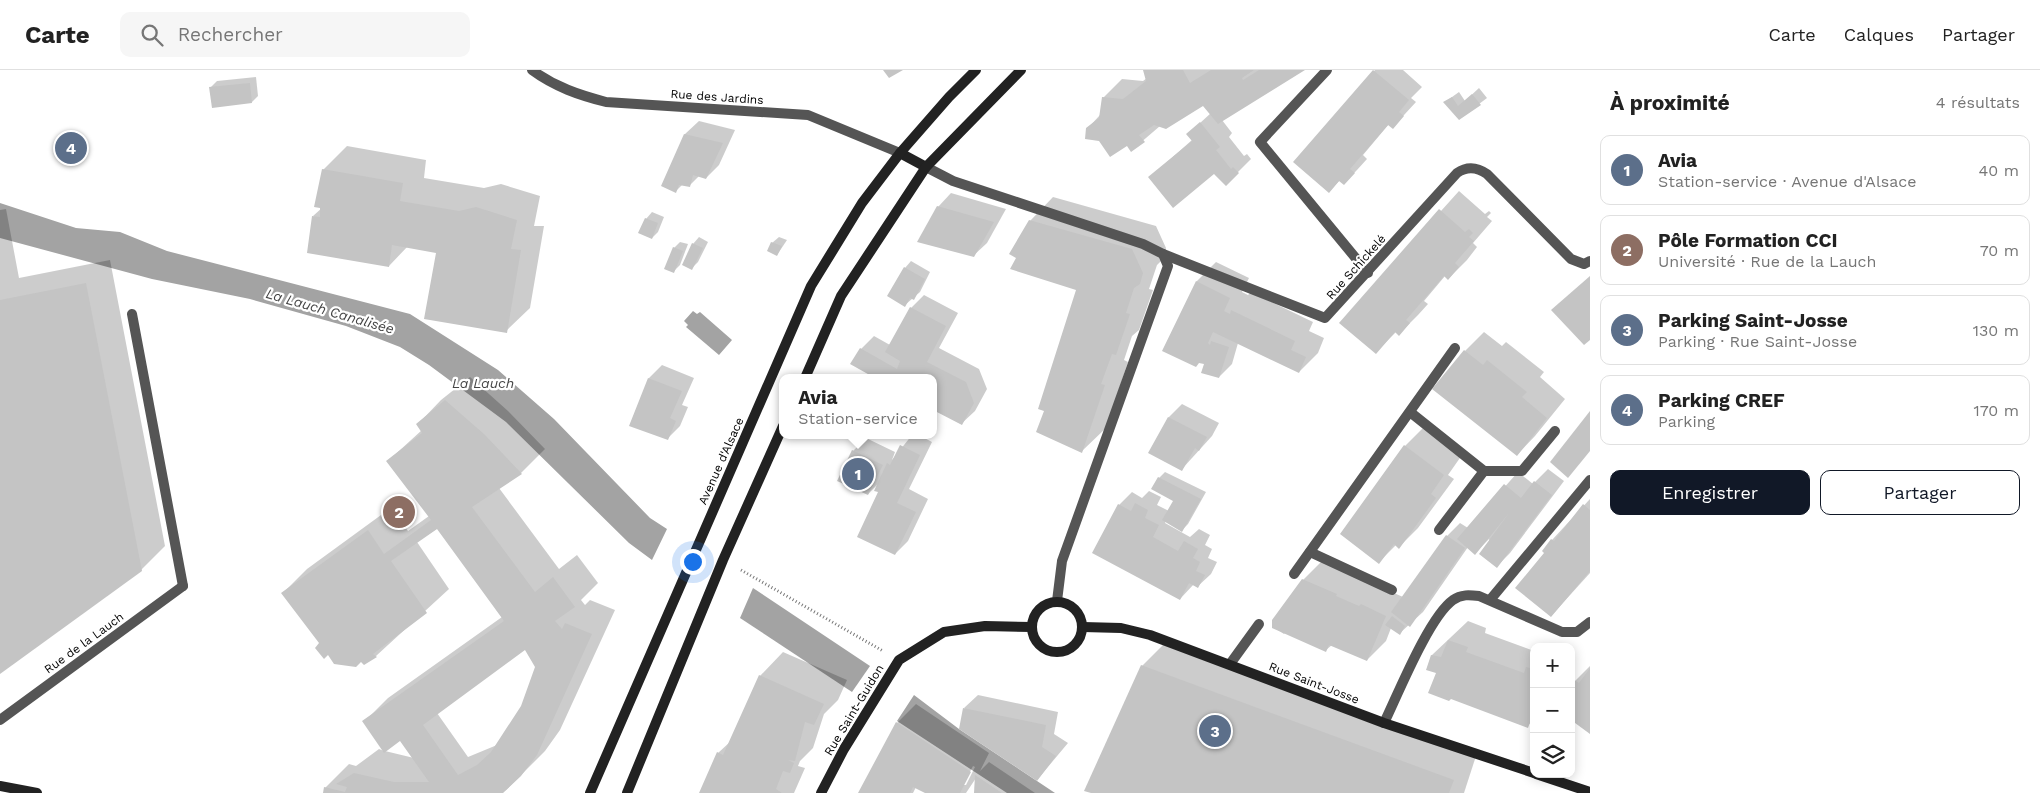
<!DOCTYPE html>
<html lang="fr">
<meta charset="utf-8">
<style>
body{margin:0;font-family:"Work Sans",sans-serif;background:#f6f6f6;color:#222}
.controls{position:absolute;right:15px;bottom:15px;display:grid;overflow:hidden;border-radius:10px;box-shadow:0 2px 12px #0003}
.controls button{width:45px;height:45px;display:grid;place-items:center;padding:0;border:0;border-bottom:1px solid #e0e0e0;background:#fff;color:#222;font:25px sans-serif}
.you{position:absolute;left:692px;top:491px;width:18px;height:18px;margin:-12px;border:4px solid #fff;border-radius:50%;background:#1a73e8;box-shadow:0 0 0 8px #1a73e833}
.badge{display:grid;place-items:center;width:32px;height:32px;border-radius:50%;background:#111827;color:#fff;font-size:16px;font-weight:700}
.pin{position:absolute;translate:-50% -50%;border:2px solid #fff;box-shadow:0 1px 5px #0006}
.popup{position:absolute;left:779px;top:304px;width:158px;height:65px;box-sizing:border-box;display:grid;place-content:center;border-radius:10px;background:#fff;filter:drop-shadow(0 1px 4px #0005);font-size:16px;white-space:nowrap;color:#767676}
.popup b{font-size:19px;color:#222}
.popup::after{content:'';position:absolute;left:50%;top:100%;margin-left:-10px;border:10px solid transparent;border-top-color:#fff}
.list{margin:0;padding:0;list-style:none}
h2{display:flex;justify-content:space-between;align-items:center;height:65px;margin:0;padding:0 20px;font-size:21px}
h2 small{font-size:16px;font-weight:400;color:#767676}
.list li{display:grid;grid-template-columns:32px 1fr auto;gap:15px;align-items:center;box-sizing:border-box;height:70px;margin:0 10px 10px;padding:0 10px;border:1px solid #e0e0e0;border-radius:10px}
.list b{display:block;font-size:19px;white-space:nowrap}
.list p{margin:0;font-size:16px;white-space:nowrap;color:#767676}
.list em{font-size:16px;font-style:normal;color:#767676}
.actions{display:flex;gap:10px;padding:15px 20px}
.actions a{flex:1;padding:11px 0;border:1px solid #111827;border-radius:10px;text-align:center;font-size:18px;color:#111827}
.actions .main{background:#111827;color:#fff}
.icon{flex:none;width:28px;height:28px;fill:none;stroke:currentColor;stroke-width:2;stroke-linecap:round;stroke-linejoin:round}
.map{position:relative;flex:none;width:1590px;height:723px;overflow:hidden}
header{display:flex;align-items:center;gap:30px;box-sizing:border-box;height:70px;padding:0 25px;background:#fff;border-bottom:1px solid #e0e0e0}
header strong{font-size:24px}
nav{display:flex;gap:28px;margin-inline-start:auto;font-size:18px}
.search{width:350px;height:45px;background:#f6f6f6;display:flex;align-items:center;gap:12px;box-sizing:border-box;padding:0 18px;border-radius:10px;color:#767676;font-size:19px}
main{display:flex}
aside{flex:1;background:#fff}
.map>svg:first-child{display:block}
.water{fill:#a3a3a3}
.shadow{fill:#0003;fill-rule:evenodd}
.building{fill:#c4c4c4;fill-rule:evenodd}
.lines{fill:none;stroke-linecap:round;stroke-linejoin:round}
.path{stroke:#777;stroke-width:3;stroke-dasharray:1 2.5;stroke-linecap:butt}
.lane{stroke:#555;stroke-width:10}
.street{stroke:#555;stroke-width:10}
.secondary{stroke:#222;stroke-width:10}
.labels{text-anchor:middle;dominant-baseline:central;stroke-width:4.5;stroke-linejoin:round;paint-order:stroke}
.street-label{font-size:12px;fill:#000;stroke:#fff}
.water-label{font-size:14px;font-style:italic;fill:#444;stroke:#fff}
</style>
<header>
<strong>Carte</strong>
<div class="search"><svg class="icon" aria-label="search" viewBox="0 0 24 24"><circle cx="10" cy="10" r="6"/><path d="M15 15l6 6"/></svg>Rechercher</div>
<nav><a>Carte</a><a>Calques</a><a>Partager</a></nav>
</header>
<main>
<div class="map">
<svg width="1590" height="723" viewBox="0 0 1590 723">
<rect width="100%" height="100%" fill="#fff"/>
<g class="water">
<path d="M 0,133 L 76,158 L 120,162 L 167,181 L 410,244 L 498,300 L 554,349 L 650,448 L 667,459 L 652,490 L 629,473 L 506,352 L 429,295 L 400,277 L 346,256 L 250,229 L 152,209 L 0,168 Z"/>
<path d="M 693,241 L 697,244 L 700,242 L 732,270 L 719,285 L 686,257 L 688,255 L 684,251 Z"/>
<path d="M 753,518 L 870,596 L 852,622 L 740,548 Z"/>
<path d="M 914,625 L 959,659 L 1055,723 L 1007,723 L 897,651 Z"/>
</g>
<g class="shadow">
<path d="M 1145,0 L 1303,0 L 1222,50 L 1232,63 L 1229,67 L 1244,86 L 1247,84 L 1251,89 L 1226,114 L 1214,103 L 1150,107 L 1192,70 L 1188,64 L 1211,43 L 1204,34 L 1160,56 L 1132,80 L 1127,74 L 1099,70 L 1087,59 L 1100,45 L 1103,28 L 1122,9 L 1143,11 L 1147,8 Z"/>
<path d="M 1375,0 L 1403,0 L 1422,17 L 1411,28 L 1416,32 L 1393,57 L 1389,54 L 1363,85 L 1367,89 L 1357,100 L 1344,113 L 1340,110 L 1329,122 L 1295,92 Z"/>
<path d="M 256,7 L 258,26 L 252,32 L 211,17 L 217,11 Z"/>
<path d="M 1479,18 L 1487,28 L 1459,49 L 1445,32 L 1459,22 L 1465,31 Z"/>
<path d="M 699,51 L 735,60 L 719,95 L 706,108 L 699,106 L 690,115 L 683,114 L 675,122 L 685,64 Z"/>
<path d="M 347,76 L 426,90 L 424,108 L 484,118 L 501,114 L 540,126 L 534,156 L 544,156 L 530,238 L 506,261 L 438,182 L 408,176 L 389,196 L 313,146 L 323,137 L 323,100 Z"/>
<path d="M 1459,121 L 1485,144 L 1489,141 L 1491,143 L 1487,147 L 1492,151 L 1473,173 L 1477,177 L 1467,190 L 1448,209 L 1445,206 L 1424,231 L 1428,234 L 1418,245 L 1399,264 L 1396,262 L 1376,282 L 1341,252 Z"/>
<path d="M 951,123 L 1006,139 L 987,173 L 973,186 L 938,137 Z"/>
<path d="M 1053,127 L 1156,156 L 1166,178 L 1163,189 L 1157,195 L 1149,219 L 1153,220 L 1139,260 L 1132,266 L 1124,290 L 1128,292 L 1106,358 L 1082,381 L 1045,341 L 1078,220 L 1017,187 L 1030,151 Z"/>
<path d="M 6,139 L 19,208 L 110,190 L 165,476 L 141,500 L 0,602 L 0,140 Z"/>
<path d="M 652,142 L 664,147 L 658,162 L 652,168 L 646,149 Z"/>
<path d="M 699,167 L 708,172 L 698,192 L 692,198 L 693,174 Z"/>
<path d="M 779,167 L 787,170 L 777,185 L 772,173 Z"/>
<path d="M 680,172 L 688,174 L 680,195 L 673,202 L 674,178 Z"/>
<path d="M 911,191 L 930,202 L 920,222 L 905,235 L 905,198 Z"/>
<path d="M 1216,192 L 1249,208 L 1242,222 L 1248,225 L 1251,222 L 1313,252 L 1309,261 L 1324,268 L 1318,283 L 1299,302 L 1238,273 L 1232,294 L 1219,307 L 1206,293 L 1180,246 L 1197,211 Z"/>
<path d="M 924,225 L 958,243 L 939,278 L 979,299 L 987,319 L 975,341 L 961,354 L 933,338 L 933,308 L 877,308 L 861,279 L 874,266 L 890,275 L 911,238 Z"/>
<path d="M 1484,262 L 1502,276 L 1506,272 L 1544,302 L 1540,307 L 1565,329 L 1535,366 L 1517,385 L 1465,281 Z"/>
<path d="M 662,295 L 694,308 L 682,335 L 688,337 L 680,356 L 667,369 L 630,355 L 649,308 Z"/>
<path d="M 470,307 L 508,341 L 545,379 L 521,403 L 499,418 L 559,499 L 577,485 L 598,513 L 581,530 L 585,535 L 590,530 L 615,540 L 560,660 L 545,681 L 506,720 L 500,723 L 324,723 L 325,718 L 349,694 L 356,696 L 379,679 L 384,681 L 364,652 L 388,628 L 502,547 L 438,458 L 417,472 L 449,519 L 376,586 L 361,591 L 321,573 L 283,523 L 307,499 L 392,437 L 408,461 L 429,446 L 388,391 L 422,360 L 418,354 L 441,330 ZM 525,579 L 537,597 L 522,636 L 497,675 L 468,687 L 437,643 ZM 401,669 L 414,688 L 385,681 Z"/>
<path d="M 1182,334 L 1219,353 L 1212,366 L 1182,399 L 1150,382 L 1169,347 Z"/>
<path d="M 1424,357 L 1462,385 L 1448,405 L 1454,409 L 1418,458 L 1399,477 L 1396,475 L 1379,492 L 1405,376 Z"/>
<path d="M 912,365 L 919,365 L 932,372 L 909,419 L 928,429 L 908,471 L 895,484 L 878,414 L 868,424 L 853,381 L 866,368 L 895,382 L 892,390 Z"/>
<path d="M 1548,399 L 1564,411 L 1510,483 L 1497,496 L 1489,469 L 1475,483 L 1468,477 L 1423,542 L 1400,563 L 1391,558 L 1386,571 L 1367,590 L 1332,575 L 1326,580 L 1286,562 L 1284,564 L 1272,556 L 1303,510 L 1322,491 L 1403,527 L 1447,466 L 1460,453 L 1468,458 L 1518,402 L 1533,414 Z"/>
<path d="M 1165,402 L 1206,422 L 1188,454 L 1182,460 L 1166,451 L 1165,453 L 1190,467 L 1199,459 L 1210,465 L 1205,475 L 1212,479 L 1208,488 L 1217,492 L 1211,504 L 1197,517 L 1194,514 L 1180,529 L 1119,435 L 1132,422 L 1142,428 L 1149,421 L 1161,427 L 1157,435 L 1169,441 L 1175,430 L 1159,408 Z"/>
<path d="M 1590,429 L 1590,503 L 1551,546 L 1546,482 L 1552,470 Z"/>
<path d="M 1468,551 L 1486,558 L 1485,563 L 1534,581 L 1534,650 L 1527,656 L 1438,602 L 1428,599 L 1432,585 Z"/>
<path d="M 1166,572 L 1476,686 L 1464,723 L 1095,723 L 1142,596 Z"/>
<path d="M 783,582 L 847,610 L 838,630 L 824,644 L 813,678 L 800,691 L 798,696 L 805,698 L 794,723 L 700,723 L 718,683 L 731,671 L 760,606 Z"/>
<path d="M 1590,596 L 1590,662 L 1575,611 Z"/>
<path d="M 978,625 L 1058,642 L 1054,664 L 1068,673 L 1037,710 L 964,638 Z"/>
<path d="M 916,634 L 989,683 L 980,701 L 989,692 L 1035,723 L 976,723 L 976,708 L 966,723 L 928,723 L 916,717 L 913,723 L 859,723 L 897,653 ZM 973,696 L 975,697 L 966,715 L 963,715 Z"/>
</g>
<g class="building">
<path d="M 883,0 L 903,0 L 889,8 Z"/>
<path d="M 1143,0 L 1183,0 L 1190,13 L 1211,0 L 1254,0 L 1242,8 L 1243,10 L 1259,0 L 1305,0 L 1218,54 L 1203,36 L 1166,59 L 1154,55 L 1139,65 L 1145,72 L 1131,82 L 1127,76 L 1110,87 L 1099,71 L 1085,69 L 1086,58 L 1099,48 L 1102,27 L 1123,29 L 1146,11 Z"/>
<path d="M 1373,0 L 1409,30 L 1399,42 L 1404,46 L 1393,59 L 1388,55 L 1350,99 L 1355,103 L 1344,115 L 1339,111 L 1329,123 L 1293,92 Z"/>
<path d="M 250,13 L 252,33 L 212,38 L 209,17 Z"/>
<path d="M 1472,24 L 1481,35 L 1459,50 L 1443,32 L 1452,27 L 1458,36 Z"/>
<path d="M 1200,52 L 1220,77 L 1216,80 L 1231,99 L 1233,97 L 1239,103 L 1226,116 L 1214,104 L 1173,138 L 1148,107 L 1192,71 L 1186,64 Z"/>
<path d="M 684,64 L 723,73 L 706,109 L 693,105 L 690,117 L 679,115 L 676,123 L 661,116 Z"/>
<path d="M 322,99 L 403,113 L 400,131 L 459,141 L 476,137 L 517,150 L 511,179 L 521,180 L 507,263 L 424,249 L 436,183 L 392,175 L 389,197 L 307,183 L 312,146 L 320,147 L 320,138 L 314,137 Z"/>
<path d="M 937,136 L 994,152 L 974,187 L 917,172 Z"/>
<path d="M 1439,139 L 1465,162 L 1469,159 L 1473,163 L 1469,167 L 1474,171 L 1455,193 L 1459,197 L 1448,210 L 1444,206 L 1406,250 L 1410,253 L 1399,266 L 1395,262 L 1376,284 L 1339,253 Z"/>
<path d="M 645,148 L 658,153 L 652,169 L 638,163 Z"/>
<path d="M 1029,150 L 1132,179 L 1143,203 L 1140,214 L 1134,218 L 1126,243 L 1130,244 L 1116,285 L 1112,284 L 1101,314 L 1105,315 L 1082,383 L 1036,362 L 1044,341 L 1038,339 L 1076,220 L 1010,199 L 1016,188 L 1009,184 Z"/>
<path d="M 771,172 L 782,176 L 777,186 L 767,181 Z"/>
<path d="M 692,173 L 703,178 L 692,200 L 682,195 Z"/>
<path d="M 673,177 L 683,181 L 674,203 L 664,199 Z"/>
<path d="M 904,197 L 925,209 L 914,230 L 910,228 L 905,237 L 887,226 Z"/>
<path d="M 1590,206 L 1590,270 L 1584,275 L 1551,240 Z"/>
<path d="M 1196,211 L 1230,228 L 1224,241 L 1230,244 L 1231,240 L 1295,271 L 1291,280 L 1306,287 L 1299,303 L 1213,262 L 1208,273 L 1210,275 L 1211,271 L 1229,277 L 1219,308 L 1201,303 L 1204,294 L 1199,293 L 1196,297 L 1162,281 Z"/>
<path d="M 86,213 L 142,501 L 0,604 L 0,230 Z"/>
<path d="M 910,237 L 946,256 L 927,292 L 966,312 L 974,333 L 962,355 L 933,340 L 933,308 L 875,308 L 850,294 L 860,278 L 897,299 L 900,291 L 885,282 Z"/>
<path d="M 1464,280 L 1483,295 L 1487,290 L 1527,322 L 1522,327 L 1547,348 L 1517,386 L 1432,319 Z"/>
<path d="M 648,308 L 682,321 L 670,348 L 676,351 L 668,370 L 629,356 Z"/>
<path d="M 445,330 L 484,364 L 522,404 L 472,437 L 535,522 L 553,507 L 575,537 L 555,551 L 562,559 L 565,553 L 592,564 L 537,685 L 521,706 L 503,723 L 323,723 L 324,717 L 345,722 L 347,717 L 336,714 L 354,703 L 394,712 L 429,712 L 400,671 L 384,683 L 362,651 L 504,551 L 437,459 L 391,491 L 427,543 L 373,584 L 377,587 L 364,595 L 361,592 L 356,597 L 334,594 L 328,585 L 324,589 L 315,578 L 319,573 L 281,523 L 368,460 L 384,484 L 431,450 L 386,391 L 422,363 L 416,354 ZM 525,580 L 535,597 L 521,636 L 491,682 L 477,695 L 458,705 L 423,655 Z"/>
<path d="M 1590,341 L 1590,381 L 1568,408 L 1550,392 Z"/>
<path d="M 1168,347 L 1207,367 L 1199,381 L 1195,378 L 1182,401 L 1148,383 Z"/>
<path d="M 900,375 L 920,385 L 897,433 L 916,442 L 895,485 L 857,467 L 878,422 L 874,421 L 887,393 L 890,395 Z"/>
<path d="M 1404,375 L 1444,405 L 1431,424 L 1436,428 L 1399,479 L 1394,474 L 1379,494 L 1340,464 Z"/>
<path d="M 852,380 L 883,395 L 868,425 L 837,411 Z"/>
<path d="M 1158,407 L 1201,429 L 1182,462 L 1162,450 L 1173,431 L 1151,419 Z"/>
<path d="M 1534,411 L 1552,425 L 1497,498 L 1479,484 L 1509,443 L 1475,485 L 1457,469 L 1504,414 L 1521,428 Z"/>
<path d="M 1135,433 L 1148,440 L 1145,448 L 1159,455 L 1153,467 L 1178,481 L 1184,471 L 1198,479 L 1193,488 L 1200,492 L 1196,501 L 1205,505 L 1198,518 L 1189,513 L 1180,530 L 1092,483 L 1118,434 L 1131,441 Z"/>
<path d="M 1583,434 L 1590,440 L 1590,501 L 1551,547 L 1515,518 L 1544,483 L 1542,481 L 1551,469 L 1554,471 Z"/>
<path d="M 1446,465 L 1465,478 L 1410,557 L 1391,542 Z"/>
<path d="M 1302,509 L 1337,524 L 1336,526 L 1359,536 L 1361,534 L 1386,546 L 1367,591 L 1329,575 L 1326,582 L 1272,558 L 1272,550 Z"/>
<path d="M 1392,546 L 1405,556 L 1400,565 L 1385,555 Z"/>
<path d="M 1448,570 L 1468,577 L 1466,582 L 1524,603 L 1526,597 L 1534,599 L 1534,641 L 1528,658 L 1451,629 L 1449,631 L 1428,623 L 1436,603 L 1426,600 L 1431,585 L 1441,587 Z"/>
<path d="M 1141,595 L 1454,710 L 1449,723 L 1091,723 L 1084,721 Z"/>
<path d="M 1590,598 L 1590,664 L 1571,650 L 1571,614 L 1574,610 L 1579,613 Z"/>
<path d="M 759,605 L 824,634 L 814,655 L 805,652 L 795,691 L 788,690 L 794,693 L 790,703 L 783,701 L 776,719 L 782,723 L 699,723 L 717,682 L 723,685 Z"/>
<path d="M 963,638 L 1046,655 L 1042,677 L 1056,686 L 1037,711 L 959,659 Z"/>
<path d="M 896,652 L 971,702 L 960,723 L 925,723 L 913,717 L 910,723 L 858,723 Z"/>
<path d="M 975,705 L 1002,723 L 974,723 Z"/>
</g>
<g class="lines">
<path class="path" d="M 741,500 L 883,581"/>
<g class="lane">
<path d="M 1327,0 L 1260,72 L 1368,203"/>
<path d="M 1163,184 L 1325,248 L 1457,103 C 1467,96 1477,97 1487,104 L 1571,189 L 1584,194 L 1590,191"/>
<path d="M 132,244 L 183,516"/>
<path d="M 1410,342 L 1484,401 L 1522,401 L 1555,361"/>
<path d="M 1439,460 L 1484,401"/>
<path d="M 1310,482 L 1392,520"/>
<path d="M 1294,504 L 1455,278"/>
<path d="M 1490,530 L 1590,410"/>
<path d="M 1230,594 L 1259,554"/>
<path d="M 1384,653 C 1398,624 1429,547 1453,530 C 1461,524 1470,525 1479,526 L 1562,562 L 1577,562 L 1590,552"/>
</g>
<g class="street">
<path d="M 532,0 C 555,17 579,25 606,32 L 808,45 L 900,83"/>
<path d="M 926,97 L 953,111 L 1143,174 L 1163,184 L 1168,196 L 1062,491 L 1057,531"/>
<path d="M 0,650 L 183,516"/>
</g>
<g class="secondary">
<path d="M 900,83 L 926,97"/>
<path d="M 805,308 L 841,226 L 926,97 L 1021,0"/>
<circle cx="1057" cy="557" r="25"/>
<path d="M 1083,557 L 1121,558 L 1150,565 L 1384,653 L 1534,703"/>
<path d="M 1536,704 L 1590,722"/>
<path d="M 0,716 L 37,723"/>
<path d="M 590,723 L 811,216 L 862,133 L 900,83 L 949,27 L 976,0"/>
<path d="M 627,723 L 723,490 L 783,356"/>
<path d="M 821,723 L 844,679 L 899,590 L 944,562 L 985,556 L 1032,557"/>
</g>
</g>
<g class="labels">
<g class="street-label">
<text transform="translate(717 27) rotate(4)">Rue des Jardins</text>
<text transform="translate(1356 197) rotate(-48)">Rue Schickelé</text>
<text transform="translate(721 391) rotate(-66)">Avenue d'Alsace</text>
<text transform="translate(84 573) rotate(-36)">Rue de la Lauch</text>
<text transform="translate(1314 613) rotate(21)">Rue Saint-Josse</text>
<text transform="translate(854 640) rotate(-59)">Rue Saint-Guidon</text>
</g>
<g class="water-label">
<text transform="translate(330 241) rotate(16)">La Lauch Canalisée</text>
<text x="483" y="313">La Lauch</text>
</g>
</g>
</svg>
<div class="controls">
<button>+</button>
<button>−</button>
<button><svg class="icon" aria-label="layers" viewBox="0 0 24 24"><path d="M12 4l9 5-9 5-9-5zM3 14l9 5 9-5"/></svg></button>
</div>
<div class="you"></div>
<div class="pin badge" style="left:858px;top:404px;background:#5c6f8a">1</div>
<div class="popup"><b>Avia</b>Station-service</div>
<div class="pin badge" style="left:399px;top:442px;background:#8d6e63">2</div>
<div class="pin badge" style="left:1215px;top:661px;background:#5c6f8a">3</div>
<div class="pin badge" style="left:71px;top:78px;background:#5c6f8a">4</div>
</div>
<aside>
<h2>À proximité<small>4 résultats</small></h2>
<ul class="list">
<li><span class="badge" style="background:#5c6f8a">1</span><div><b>Avia</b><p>Station-service · Avenue d'Alsace</p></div><em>40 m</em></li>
<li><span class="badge" style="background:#8d6e63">2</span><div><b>Pôle Formation CCI</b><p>Université · Rue de la Lauch</p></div><em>70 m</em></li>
<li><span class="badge" style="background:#5c6f8a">3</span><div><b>Parking Saint-Josse</b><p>Parking · Rue Saint-Josse</p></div><em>130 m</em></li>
<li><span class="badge" style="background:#5c6f8a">4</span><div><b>Parking CREF</b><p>Parking</p></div><em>170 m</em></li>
</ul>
<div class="actions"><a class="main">Enregistrer</a><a>Partager</a></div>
</aside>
</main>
